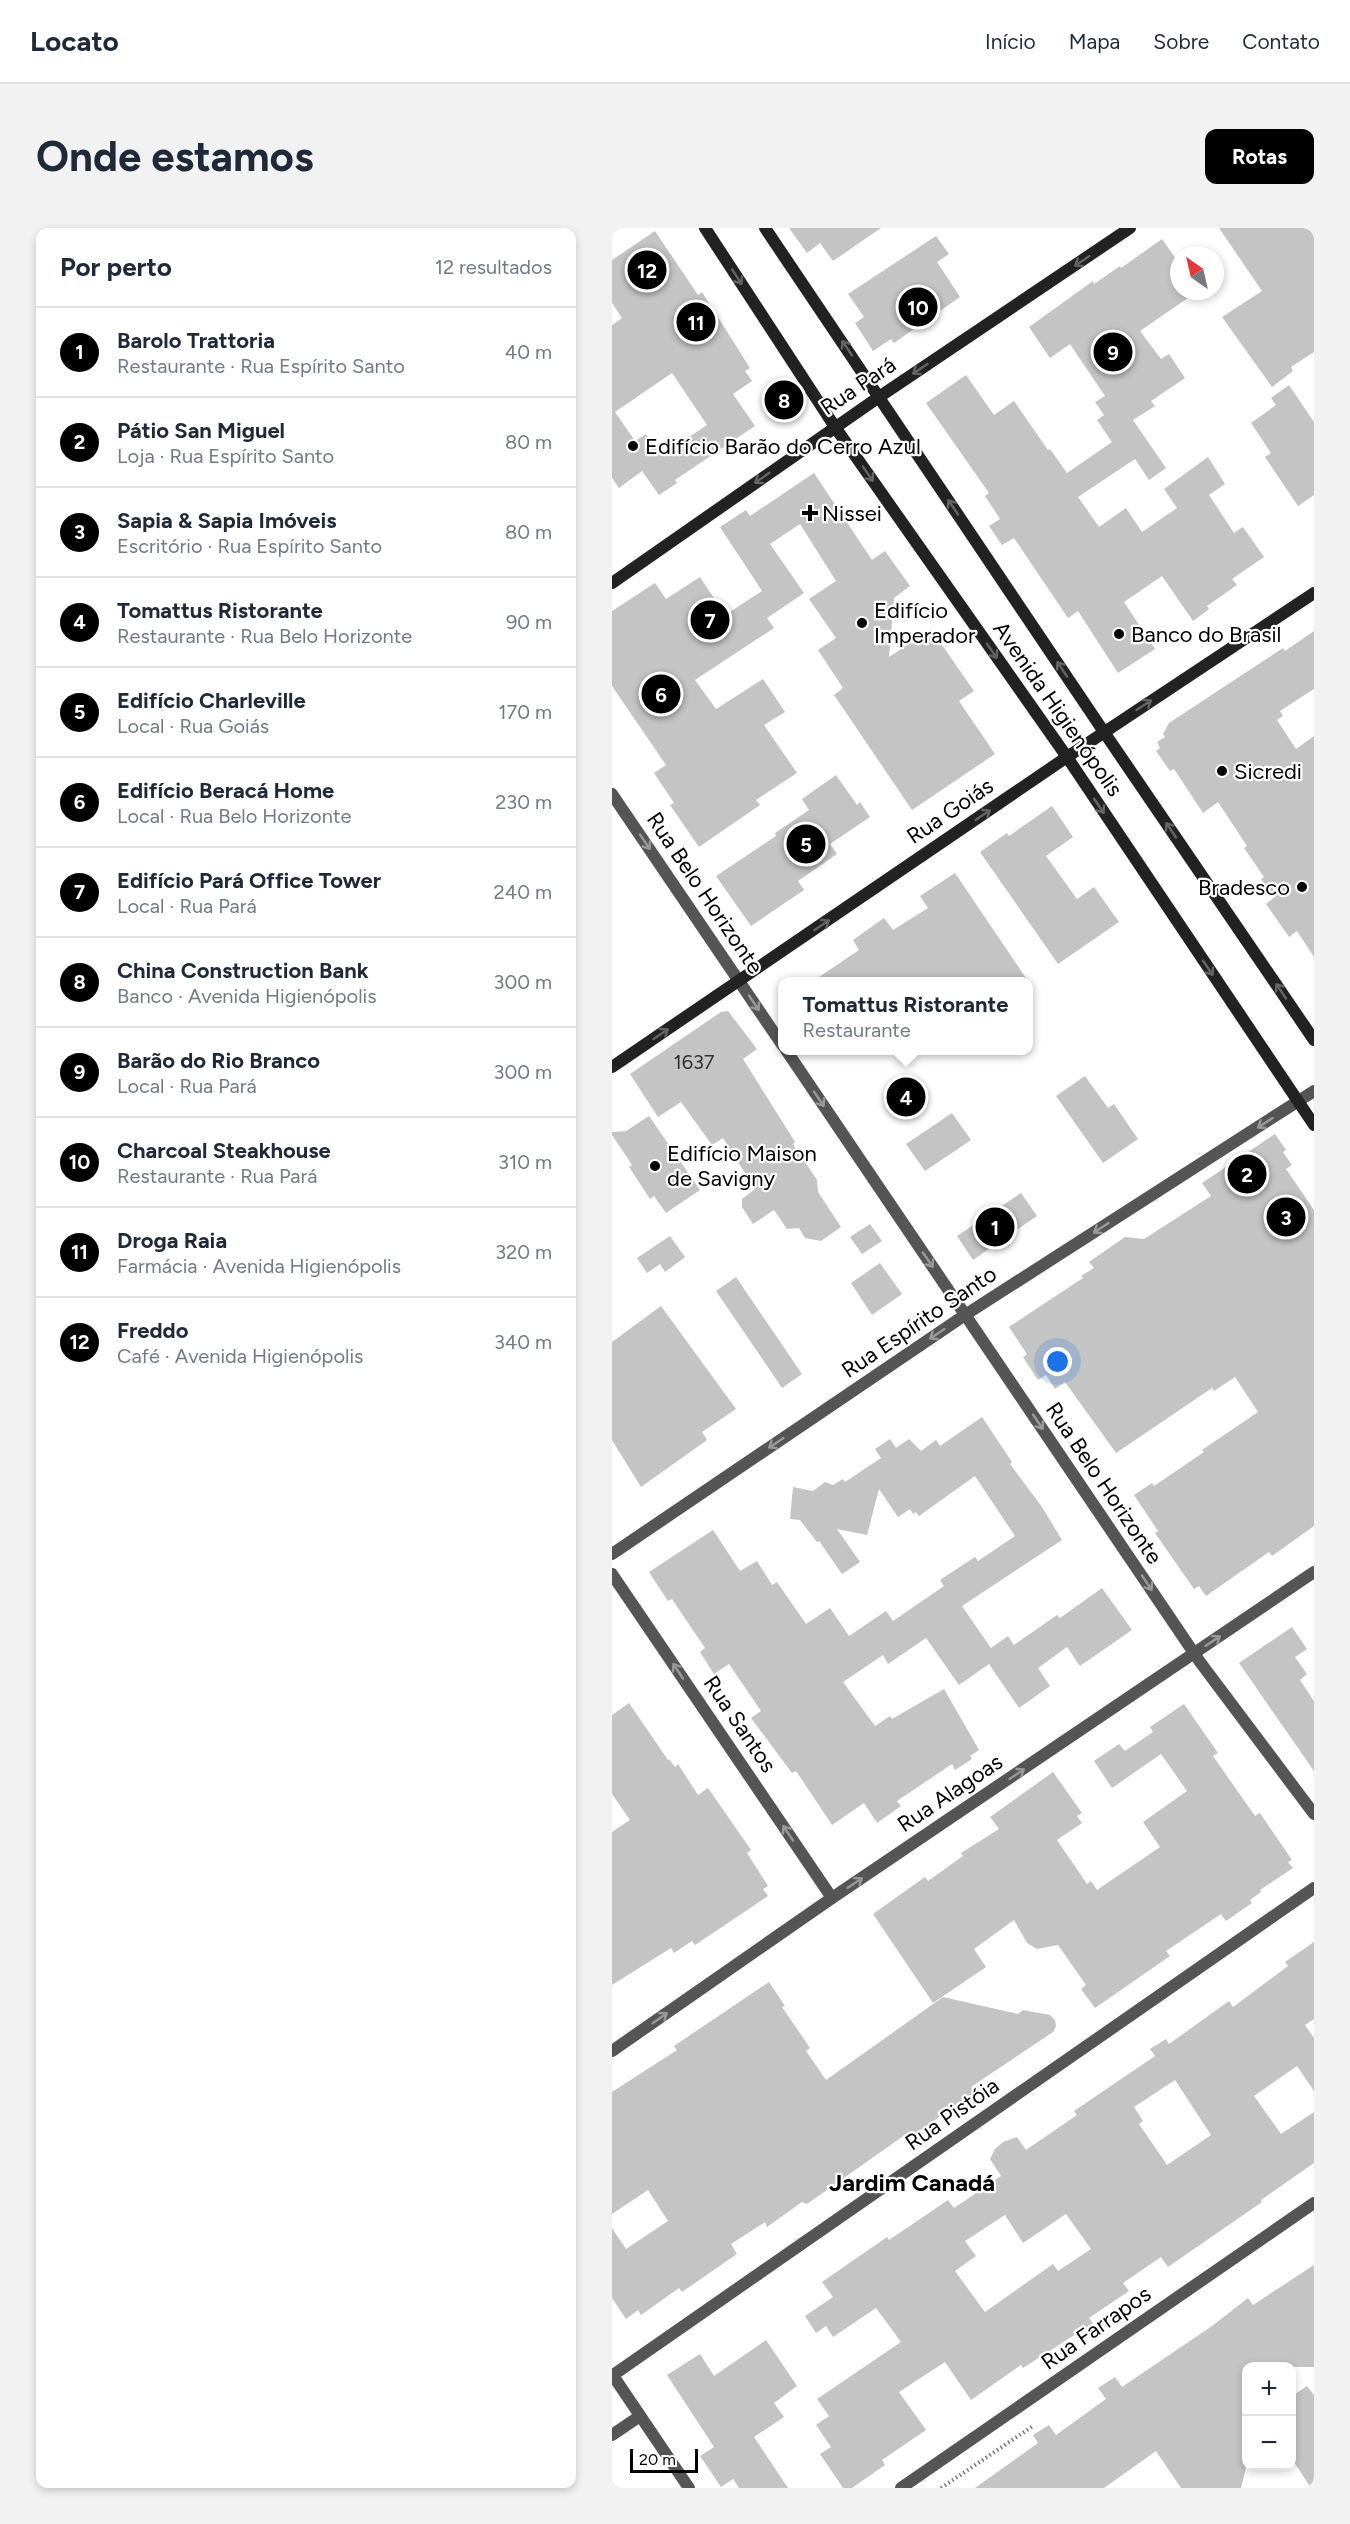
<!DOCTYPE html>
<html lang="pt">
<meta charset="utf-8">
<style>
body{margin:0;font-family:Figtree,sans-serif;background:#f2f2f3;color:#1f2937}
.controls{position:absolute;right:18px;bottom:18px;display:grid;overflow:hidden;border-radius:12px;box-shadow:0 3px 9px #0003}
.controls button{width:54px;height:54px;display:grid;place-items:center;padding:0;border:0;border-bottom:2px solid #e0e1e3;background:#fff;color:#1f2937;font:30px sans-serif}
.compass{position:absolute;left:558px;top:18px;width:54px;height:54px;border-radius:50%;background:#fff;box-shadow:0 3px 9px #0003;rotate:326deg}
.scale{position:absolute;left:18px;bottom:15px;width:68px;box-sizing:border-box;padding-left:6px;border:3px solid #000;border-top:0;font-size:16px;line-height:21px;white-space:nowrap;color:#000;-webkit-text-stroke:4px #fff;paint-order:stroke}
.you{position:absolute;left:446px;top:1134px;width:21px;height:21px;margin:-15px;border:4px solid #fff;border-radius:50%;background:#1a73e8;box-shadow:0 0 0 9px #1a73e833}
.badge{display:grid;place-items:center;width:39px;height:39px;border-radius:50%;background:#000;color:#fff;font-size:20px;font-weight:700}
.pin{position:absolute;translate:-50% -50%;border:3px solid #fff;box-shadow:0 2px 6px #0006}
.popup{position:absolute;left:166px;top:749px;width:255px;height:78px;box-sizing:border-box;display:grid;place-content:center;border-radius:12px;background:#fff;filter:drop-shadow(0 2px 4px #0005);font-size:20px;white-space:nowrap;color:#747a83}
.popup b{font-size:22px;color:#1f2937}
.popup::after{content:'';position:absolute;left:50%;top:100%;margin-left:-12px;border:12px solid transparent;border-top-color:#fff}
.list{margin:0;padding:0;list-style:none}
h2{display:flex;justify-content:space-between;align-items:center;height:78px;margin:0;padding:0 24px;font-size:26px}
h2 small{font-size:20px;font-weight:400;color:#747a83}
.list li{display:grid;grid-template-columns:39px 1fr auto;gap:18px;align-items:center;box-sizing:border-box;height:90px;padding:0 24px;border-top:2px solid #e0e1e3}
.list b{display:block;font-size:22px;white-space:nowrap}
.list p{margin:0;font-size:20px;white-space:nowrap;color:#747a83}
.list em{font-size:20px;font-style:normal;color:#747a83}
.map{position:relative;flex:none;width:702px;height:2260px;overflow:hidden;border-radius:12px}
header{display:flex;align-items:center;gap:36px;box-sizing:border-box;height:84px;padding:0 30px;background:#fff;border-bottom:2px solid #e0e1e3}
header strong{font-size:28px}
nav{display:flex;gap:33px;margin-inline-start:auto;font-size:21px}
.intro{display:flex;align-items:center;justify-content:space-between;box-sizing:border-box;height:144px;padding:0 36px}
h1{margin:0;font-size:42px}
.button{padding:15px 27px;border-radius:12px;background:#000;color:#fff;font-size:21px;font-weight:700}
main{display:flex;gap:36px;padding:0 36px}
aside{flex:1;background:#fff;border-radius:12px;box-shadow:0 3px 9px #0003}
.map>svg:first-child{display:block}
.building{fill:#c4c4c4;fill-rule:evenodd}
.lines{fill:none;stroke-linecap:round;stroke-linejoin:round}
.path{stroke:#777;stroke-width:4;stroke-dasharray:1.5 3;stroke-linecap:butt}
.street{stroke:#555;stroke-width:12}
.secondary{stroke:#222;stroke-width:12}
.oneway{stroke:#646464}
.oneway2{stroke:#999}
.poi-dot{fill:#000;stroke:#fff;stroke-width:2}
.labels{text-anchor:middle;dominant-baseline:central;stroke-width:4.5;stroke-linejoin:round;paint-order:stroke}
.number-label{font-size:20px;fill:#313131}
.street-label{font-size:22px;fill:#000;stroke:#fff}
.poi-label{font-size:22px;fill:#000;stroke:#fff;text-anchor:start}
.neighbourhood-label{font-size:24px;font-weight:bold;fill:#000;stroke:#fff}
</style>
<header>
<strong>Locato</strong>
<nav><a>Início</a><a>Mapa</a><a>Sobre</a><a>Contato</a></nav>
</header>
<div class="intro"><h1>Onde estamos</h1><a class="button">Rotas</a></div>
<main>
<aside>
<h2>Por perto<small>12 resultados</small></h2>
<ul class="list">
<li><span class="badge">1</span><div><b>Barolo Trattoria</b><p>Restaurante · Rua Espírito Santo</p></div><em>40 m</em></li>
<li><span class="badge">2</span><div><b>Pátio San Miguel</b><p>Loja · Rua Espírito Santo</p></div><em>80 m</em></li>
<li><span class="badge">3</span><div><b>Sapia &amp; Sapia Imóveis</b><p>Escritório · Rua Espírito Santo</p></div><em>80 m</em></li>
<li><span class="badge">4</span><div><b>Tomattus Ristorante</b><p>Restaurante · Rua Belo Horizonte</p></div><em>90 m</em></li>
<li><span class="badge">5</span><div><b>Edifício Charleville</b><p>Local · Rua Goiás</p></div><em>170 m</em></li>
<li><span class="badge">6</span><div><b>Edifício Beracá Home</b><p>Local · Rua Belo Horizonte</p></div><em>230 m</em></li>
<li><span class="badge">7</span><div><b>Edifício Pará Office Tower</b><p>Local · Rua Pará</p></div><em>240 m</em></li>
<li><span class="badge">8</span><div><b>China Construction Bank</b><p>Banco · Avenida Higienópolis</p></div><em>300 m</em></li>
<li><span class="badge">9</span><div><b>Barão do Rio Branco</b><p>Local · Rua Pará</p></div><em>300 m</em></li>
<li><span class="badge">10</span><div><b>Charcoal Steakhouse</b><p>Restaurante · Rua Pará</p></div><em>310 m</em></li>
<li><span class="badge">11</span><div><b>Droga Raia</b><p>Farmácia · Avenida Higienópolis</p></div><em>320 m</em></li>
<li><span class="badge">12</span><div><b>Freddo</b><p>Café · Avenida Higienópolis</p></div><em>340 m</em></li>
</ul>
</aside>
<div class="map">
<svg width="702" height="2260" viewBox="0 0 702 2260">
<rect width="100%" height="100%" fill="#fff"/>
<g class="building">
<path d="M 177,0 L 269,0 L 221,33 L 208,15 L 195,25 Z"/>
<path d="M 607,0 L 702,0 L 702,124 L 679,139 L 681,143 L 660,159 L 610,89 L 650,63 Z"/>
<path d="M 43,3 L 86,67 L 90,64 L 138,140 L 133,143 L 140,153 L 121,166 L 143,198 L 63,252 L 65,255 L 47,267 L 30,243 L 7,260 L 0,250 L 0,97 L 10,90 L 0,75 L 0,32 ZM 60,145 L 95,197 L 49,228 L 34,206 L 23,213 L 3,184 Z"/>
<path d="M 324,8 L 337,26 L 325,34 L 348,69 L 282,115 L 279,111 L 261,123 L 243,95 L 252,89 L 236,66 Z"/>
<path d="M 550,11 L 567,35 L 567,63 L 586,63 L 528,103 L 549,131 L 557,126 L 573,150 L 539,173 L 543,178 L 521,192 L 554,240 L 537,252 L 523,231 L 466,269 L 487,299 L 514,280 L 530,304 L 565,280 L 552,261 L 596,229 L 613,256 L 597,267 L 622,305 L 631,299 L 652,329 L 620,351 L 625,357 L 595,378 L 597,381 L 581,393 L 550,348 L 512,374 L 543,421 L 506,445 L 466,383 L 456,390 L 402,310 L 390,317 L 377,298 L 388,291 L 373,268 L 377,265 L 314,175 L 354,147 L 382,187 L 402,173 L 436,222 L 438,221 L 455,245 L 500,214 L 485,192 L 492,187 L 483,174 L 493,168 L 458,116 L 438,130 L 417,99 L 481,53 L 482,56 L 508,38 L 509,40 Z"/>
<path d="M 677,157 L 702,194 L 702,267 L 686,278 L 653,229 L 659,225 L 639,195 L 664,177 L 659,170 Z"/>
<path d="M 202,245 L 260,332 L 273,323 L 298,358 L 282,370 L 277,429 L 319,401 L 362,463 L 347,473 L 383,526 L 300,582 L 222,467 L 231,460 L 206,422 L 224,410 L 197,371 L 224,353 L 188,296 L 158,316 L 192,365 L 155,390 L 162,400 L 83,452 L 104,481 L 151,451 L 173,484 L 152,497 L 185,545 L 144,572 L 148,577 L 87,619 L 58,577 L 62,575 L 42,545 L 54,537 L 0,458 L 0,383 L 43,355 L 54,371 L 88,349 L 113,387 L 150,363 L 108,299 L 134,282 L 138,288 Z"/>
<path d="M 702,403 L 702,461 L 668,483 L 671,488 L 665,492 L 684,521 L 702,508 L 702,729 L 685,703 L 677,709 L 654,676 L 663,669 L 649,651 L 652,649 L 632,620 L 635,618 L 606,574 L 591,585 L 562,541 L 558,543 L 544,523 L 548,520 L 545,514 L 553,509 L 551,506 L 557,495 L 671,420 L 673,423 Z"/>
<path d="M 224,547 L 245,577 L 248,574 L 258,589 L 218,616 L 225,626 L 186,653 L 192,662 L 139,698 L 104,648 L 164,608 L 163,605 L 197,582 L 190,571 Z"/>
<path d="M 440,578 L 461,609 L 434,628 L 465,671 L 482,659 L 507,694 L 446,736 L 368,624 L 395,605 L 397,608 Z"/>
<path d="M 343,645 L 416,753 L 201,753 L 247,722 L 241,712 L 272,690 L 281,702 L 316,680 L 308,668 Z"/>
<path d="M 116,783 L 145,821 L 131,831 L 183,914 L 181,916 L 205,952 L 206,964 L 229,999 L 209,1013 L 193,1010 L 187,1000 L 175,1001 L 162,982 L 141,996 L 130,979 L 130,971 L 143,961 L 111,910 L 100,917 L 69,874 L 46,889 L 18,846 L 109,784 Z"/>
<path d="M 473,848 L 496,880 L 502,876 L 526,911 L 491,935 L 444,868 Z"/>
<path d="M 340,885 L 359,912 L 313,943 L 294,916 Z"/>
<path d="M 37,888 L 88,962 L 54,985 L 42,968 L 38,971 L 17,939 L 20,937 L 0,907 L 0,904 L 14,903 Z"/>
<path d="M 663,906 L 674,922 L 671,924 L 680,937 L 674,941 L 702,982 L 702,1298 L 660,1328 L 657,1324 L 594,1368 L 587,1358 L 582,1361 L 543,1305 L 546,1303 L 522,1267 L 540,1255 L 542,1258 L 592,1224 L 590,1222 L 646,1184 L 623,1149 L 602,1163 L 600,1160 L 504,1225 L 453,1154 L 443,1161 L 434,1147 L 426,1152 L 411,1129 L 415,1126 L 397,1099 L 471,1050 L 469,1048 L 482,1040 L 477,1034 L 513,1009 L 532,1011 L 599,968 L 590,955 Z"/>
<path d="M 409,965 L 425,988 L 361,1032 L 345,1008 Z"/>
<path d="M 258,996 L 270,1013 L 250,1026 L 238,1009 Z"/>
<path d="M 58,1008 L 73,1029 L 53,1044 L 48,1036 L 35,1045 L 25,1030 Z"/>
<path d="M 268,1035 L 290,1066 L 260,1087 L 239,1055 Z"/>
<path d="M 124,1049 L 190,1146 L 170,1160 L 104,1063 Z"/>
<path d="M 49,1078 L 124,1181 L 90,1204 L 95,1212 L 29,1259 L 0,1212 L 0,1114 Z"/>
<path d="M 370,1189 L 400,1234 L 398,1236 L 430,1279 L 450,1312 L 350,1378 L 379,1420 L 396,1408 L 402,1417 L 445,1387 L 448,1390 L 490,1360 L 520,1402 L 468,1438 L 455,1419 L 426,1440 L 438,1458 L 407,1480 L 377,1436 L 347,1457 L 314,1410 L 276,1436 L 271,1427 L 231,1454 L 263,1498 L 278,1488 L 280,1491 L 332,1461 L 367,1522 L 358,1528 L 360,1531 L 343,1542 L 340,1536 L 285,1573 L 289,1578 L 265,1595 L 252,1575 L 220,1597 L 184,1543 L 180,1545 L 139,1490 L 149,1483 L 117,1436 L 102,1446 L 88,1424 L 93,1420 L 60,1371 L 56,1373 L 37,1344 L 101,1302 L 128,1343 L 145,1333 L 160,1357 L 165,1354 L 194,1396 L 218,1380 L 237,1408 L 274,1383 L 281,1393 L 332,1358 L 328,1352 L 363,1329 L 366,1333 L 403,1308 L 363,1248 L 307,1288 L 304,1284 L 301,1286 L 298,1281 L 286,1289 L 267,1261 L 255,1307 L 225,1301 L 248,1334 L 230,1346 L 207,1313 L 205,1314 L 188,1292 L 178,1291 L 181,1259 L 201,1263 L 213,1254 L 221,1257 L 231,1251 L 233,1254 L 269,1230 L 263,1221 L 278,1211 L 284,1220 L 297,1211 L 309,1223 L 324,1212 L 328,1218 Z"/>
<path d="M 680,1399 L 695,1421 L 683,1429 L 695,1446 L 688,1452 L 702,1473 L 702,1543 L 627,1435 Z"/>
<path d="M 17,1475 L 56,1532 L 57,1531 L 63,1539 L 66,1536 L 86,1567 L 96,1560 L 139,1622 L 135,1625 L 156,1658 L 151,1661 L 156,1668 L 83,1717 L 80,1713 L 62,1725 L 59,1720 L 0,1757 L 0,1604 L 18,1592 L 0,1566 L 0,1487 Z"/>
<path d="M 572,1476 L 606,1525 L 601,1528 L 643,1588 L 648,1585 L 680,1632 L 676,1634 L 681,1640 L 648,1662 L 649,1664 L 638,1672 L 640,1675 L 614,1693 L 609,1686 L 554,1723 L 558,1728 L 483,1780 L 469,1761 L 474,1757 L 446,1717 L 425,1721 L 415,1715 L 402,1692 L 362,1721 L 374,1739 L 321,1775 L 261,1686 L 313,1649 L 316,1653 L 351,1628 L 349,1625 L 387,1601 L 378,1589 L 441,1544 L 470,1585 L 465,1588 L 470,1595 L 445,1612 L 475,1656 L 479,1653 L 485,1662 L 548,1619 L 531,1594 L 575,1563 L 549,1526 L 500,1560 L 482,1533 L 507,1516 L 513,1523 L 541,1504 L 538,1499 Z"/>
<path d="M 702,1714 L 702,1791 L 693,1797 L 702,1810 L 702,1863 L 685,1838 L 642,1868 L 669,1906 L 702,1884 L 702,1935 L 649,1972 L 650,1974 L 556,2039 L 549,2029 L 511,2055 L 517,2063 L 477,2090 L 481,2095 L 411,2140 L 409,2137 L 359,2172 L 333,2134 L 287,2164 L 314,2202 L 270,2232 L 273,2237 L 240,2260 L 231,2260 L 208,2226 L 219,2219 L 204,2197 L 217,2188 L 205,2171 L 289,2114 L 264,2080 L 221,2109 L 214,2098 L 204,2105 L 193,2088 L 221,2069 L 210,2054 L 275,2009 L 277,2012 L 336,1972 L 342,1980 L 389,1948 L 378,1931 L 383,1921 L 391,1914 L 405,1909 L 414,1922 L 465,1887 L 462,1883 L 543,1828 L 538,1821 L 554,1811 L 557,1816 L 617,1773 L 621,1779 L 676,1738 L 673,1734 ZM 563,1852 L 599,1907 L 555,1937 L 527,1896 L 531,1893 L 522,1879 ZM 454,1986 L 479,2021 L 446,2043 L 441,2036 L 373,2084 L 343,2043 L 364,2028 L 353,2013 L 393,1987 L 411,2015 Z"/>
<path d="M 157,1754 L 173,1778 L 170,1779 L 198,1820 L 194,1823 L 214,1852 L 331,1769 L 406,1786 L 411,1782 L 438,1787 L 443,1792 L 444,1798 L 441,1804 L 359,1859 L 363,1864 L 300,1908 L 297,1904 L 195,1976 L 190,1974 L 155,1999 L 153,1994 L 119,2016 L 125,2026 L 70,2064 L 67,2060 L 29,2087 L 26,2082 L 14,2091 L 0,2070 L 0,2000 L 14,2021 L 56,1993 L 36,1962 L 0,1986 L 0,1864 L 65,1822 L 62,1818 Z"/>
<path d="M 702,2037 L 702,2139 L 634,2139 L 634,2240 L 629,2260 L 569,2260 L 544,2223 L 492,2260 L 363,2260 L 426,2215 L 421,2207 L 437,2197 L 444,2207 L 494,2171 L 486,2160 L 503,2149 L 510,2159 L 600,2098 L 636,2070 L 641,2077 Z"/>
<path d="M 154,2112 L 185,2158 L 162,2175 L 172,2189 L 142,2209 L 176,2260 L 127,2260 L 121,2251 L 109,2259 L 88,2228 L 102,2219 L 55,2147 L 88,2126 L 102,2148 Z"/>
<path d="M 695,2158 L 702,2167 L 702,2260 L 699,2260 L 680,2231 L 680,2168 Z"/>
</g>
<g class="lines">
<path class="path" d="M 329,2260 L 421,2198"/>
<g class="street">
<path d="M 0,566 L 171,818"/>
<path d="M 174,822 L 588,1434 L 702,1586"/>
<path d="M 0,1326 L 353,1087 L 702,863"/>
<path d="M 0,1346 L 220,1670"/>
<path d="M 0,1823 L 220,1670 L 702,1344"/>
<path d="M 0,2146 L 77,2260"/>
<path d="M 1,2147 L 702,1660"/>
<path d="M 0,2207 L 28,2188"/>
<path d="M 289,2260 L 702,1975"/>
</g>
<g class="secondary">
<path d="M 93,0 L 223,199 L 455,529 L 702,897"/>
<path d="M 153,0 L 492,504 L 702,812"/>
<path d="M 0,355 L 267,169 L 518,0"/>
<path d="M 0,839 L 455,529 L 702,365"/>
</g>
</g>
<defs><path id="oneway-shaft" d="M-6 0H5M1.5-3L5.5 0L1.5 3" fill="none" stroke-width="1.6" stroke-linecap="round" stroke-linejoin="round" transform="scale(1.5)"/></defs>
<g class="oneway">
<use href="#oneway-shaft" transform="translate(470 33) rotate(146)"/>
<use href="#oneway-shaft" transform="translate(125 49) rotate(57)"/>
<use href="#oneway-shaft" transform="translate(235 120) rotate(-124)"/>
<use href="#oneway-shaft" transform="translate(308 141) rotate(146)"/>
<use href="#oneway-shaft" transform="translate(256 246) rotate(55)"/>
<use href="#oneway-shaft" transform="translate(150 250) rotate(145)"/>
<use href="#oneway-shaft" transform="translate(341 279) rotate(-124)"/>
<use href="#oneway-shaft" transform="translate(380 423) rotate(55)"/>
<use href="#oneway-shaft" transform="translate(450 441) rotate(-124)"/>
<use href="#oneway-shaft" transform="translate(532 477) rotate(-33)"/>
<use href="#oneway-shaft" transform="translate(487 578) rotate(56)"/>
<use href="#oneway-shaft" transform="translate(371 587) rotate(-34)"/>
<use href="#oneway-shaft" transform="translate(559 602) rotate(-124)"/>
<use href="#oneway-shaft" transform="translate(210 697) rotate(-34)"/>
<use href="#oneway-shaft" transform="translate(596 740) rotate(56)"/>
<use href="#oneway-shaft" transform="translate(669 763) rotate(-124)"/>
<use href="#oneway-shaft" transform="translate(49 806) rotate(-34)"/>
</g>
<g class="oneway2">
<use href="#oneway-shaft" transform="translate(33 614) rotate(56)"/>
<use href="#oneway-shaft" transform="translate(142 775) rotate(56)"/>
<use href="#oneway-shaft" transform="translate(207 871) rotate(56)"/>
<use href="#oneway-shaft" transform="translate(653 895) rotate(147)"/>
<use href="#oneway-shaft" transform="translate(489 1000) rotate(147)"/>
<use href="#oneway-shaft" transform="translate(316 1032) rotate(56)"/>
<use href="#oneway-shaft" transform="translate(325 1106) rotate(146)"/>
<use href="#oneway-shaft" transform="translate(426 1194) rotate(56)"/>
<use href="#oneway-shaft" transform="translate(164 1215) rotate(146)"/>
<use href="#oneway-shaft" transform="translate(535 1355) rotate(56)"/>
<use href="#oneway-shaft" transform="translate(601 1413) rotate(-34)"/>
<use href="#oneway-shaft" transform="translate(66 1443) rotate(-124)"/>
<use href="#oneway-shaft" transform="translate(405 1546) rotate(-34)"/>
<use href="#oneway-shaft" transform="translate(176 1605) rotate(-124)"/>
<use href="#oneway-shaft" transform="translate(243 1655) rotate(-34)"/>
<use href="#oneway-shaft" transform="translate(48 1790) rotate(-35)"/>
</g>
<g class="poi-dot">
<circle cx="21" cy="218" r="6"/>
<path d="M195 276h6v6h6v6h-6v6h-6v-6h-6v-6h6z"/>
<circle cx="250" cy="395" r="6"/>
<circle cx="507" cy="406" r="6"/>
<circle cx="610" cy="543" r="6"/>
<circle cx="690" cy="659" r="6"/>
<circle cx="43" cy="938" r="6"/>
</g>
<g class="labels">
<g class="number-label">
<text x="82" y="834">1637</text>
</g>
<g class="street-label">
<text transform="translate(246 158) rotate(-34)">Rua Pará</text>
<text transform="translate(446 481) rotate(55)">Avenida Higienópolis</text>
<text transform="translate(338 583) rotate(-34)">Rua Goiás</text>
<text transform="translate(93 665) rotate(56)">Rua Belo Horizonte</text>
<text transform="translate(307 1094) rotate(-34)">Rua Espírito Santo</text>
<text transform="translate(492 1255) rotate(56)">Rua Belo Horizonte</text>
<text transform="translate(128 1496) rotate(56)">Rua Santos</text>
<text transform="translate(338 1565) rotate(-34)">Rua Alagoas</text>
<text transform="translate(340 1886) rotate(-35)">Rua Pistóia</text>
<text transform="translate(484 2100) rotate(-35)">Rua Farrapos</text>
</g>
<g class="poi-label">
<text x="33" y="218">Edifício Barão do Cerro Azul</text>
<text x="210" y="285">Nissei</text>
<text x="262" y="382">Edifício<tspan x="262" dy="25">Imperador</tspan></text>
<text x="519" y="406">Banco do Brasil</text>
<text x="622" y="543">Sicredi</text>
<text x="678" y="659" text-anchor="end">Bradesco</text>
<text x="55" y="925">Edifício Maison<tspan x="55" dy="25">de Savigny</tspan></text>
</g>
<g class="neighbourhood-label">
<text x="300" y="1954">Jardim Canadá</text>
</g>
</g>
</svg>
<div class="controls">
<button>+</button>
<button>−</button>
</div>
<svg class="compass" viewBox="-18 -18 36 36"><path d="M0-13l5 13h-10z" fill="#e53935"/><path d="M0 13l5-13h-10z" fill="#747a83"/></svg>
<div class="scale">20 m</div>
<div class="you"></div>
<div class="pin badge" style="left:383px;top:999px">1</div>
<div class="pin badge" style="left:635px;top:946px">2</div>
<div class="pin badge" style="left:674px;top:989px">3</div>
<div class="pin badge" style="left:294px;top:869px">4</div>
<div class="popup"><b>Tomattus Ristorante</b>Restaurante</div>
<div class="pin badge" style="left:194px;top:616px">5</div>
<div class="pin badge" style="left:49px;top:466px">6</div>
<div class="pin badge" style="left:98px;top:392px">7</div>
<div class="pin badge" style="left:172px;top:172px">8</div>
<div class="pin badge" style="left:501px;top:124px">9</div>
<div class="pin badge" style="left:306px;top:79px">10</div>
<div class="pin badge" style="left:84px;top:94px">11</div>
<div class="pin badge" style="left:35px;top:42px">12</div>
</div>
</main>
